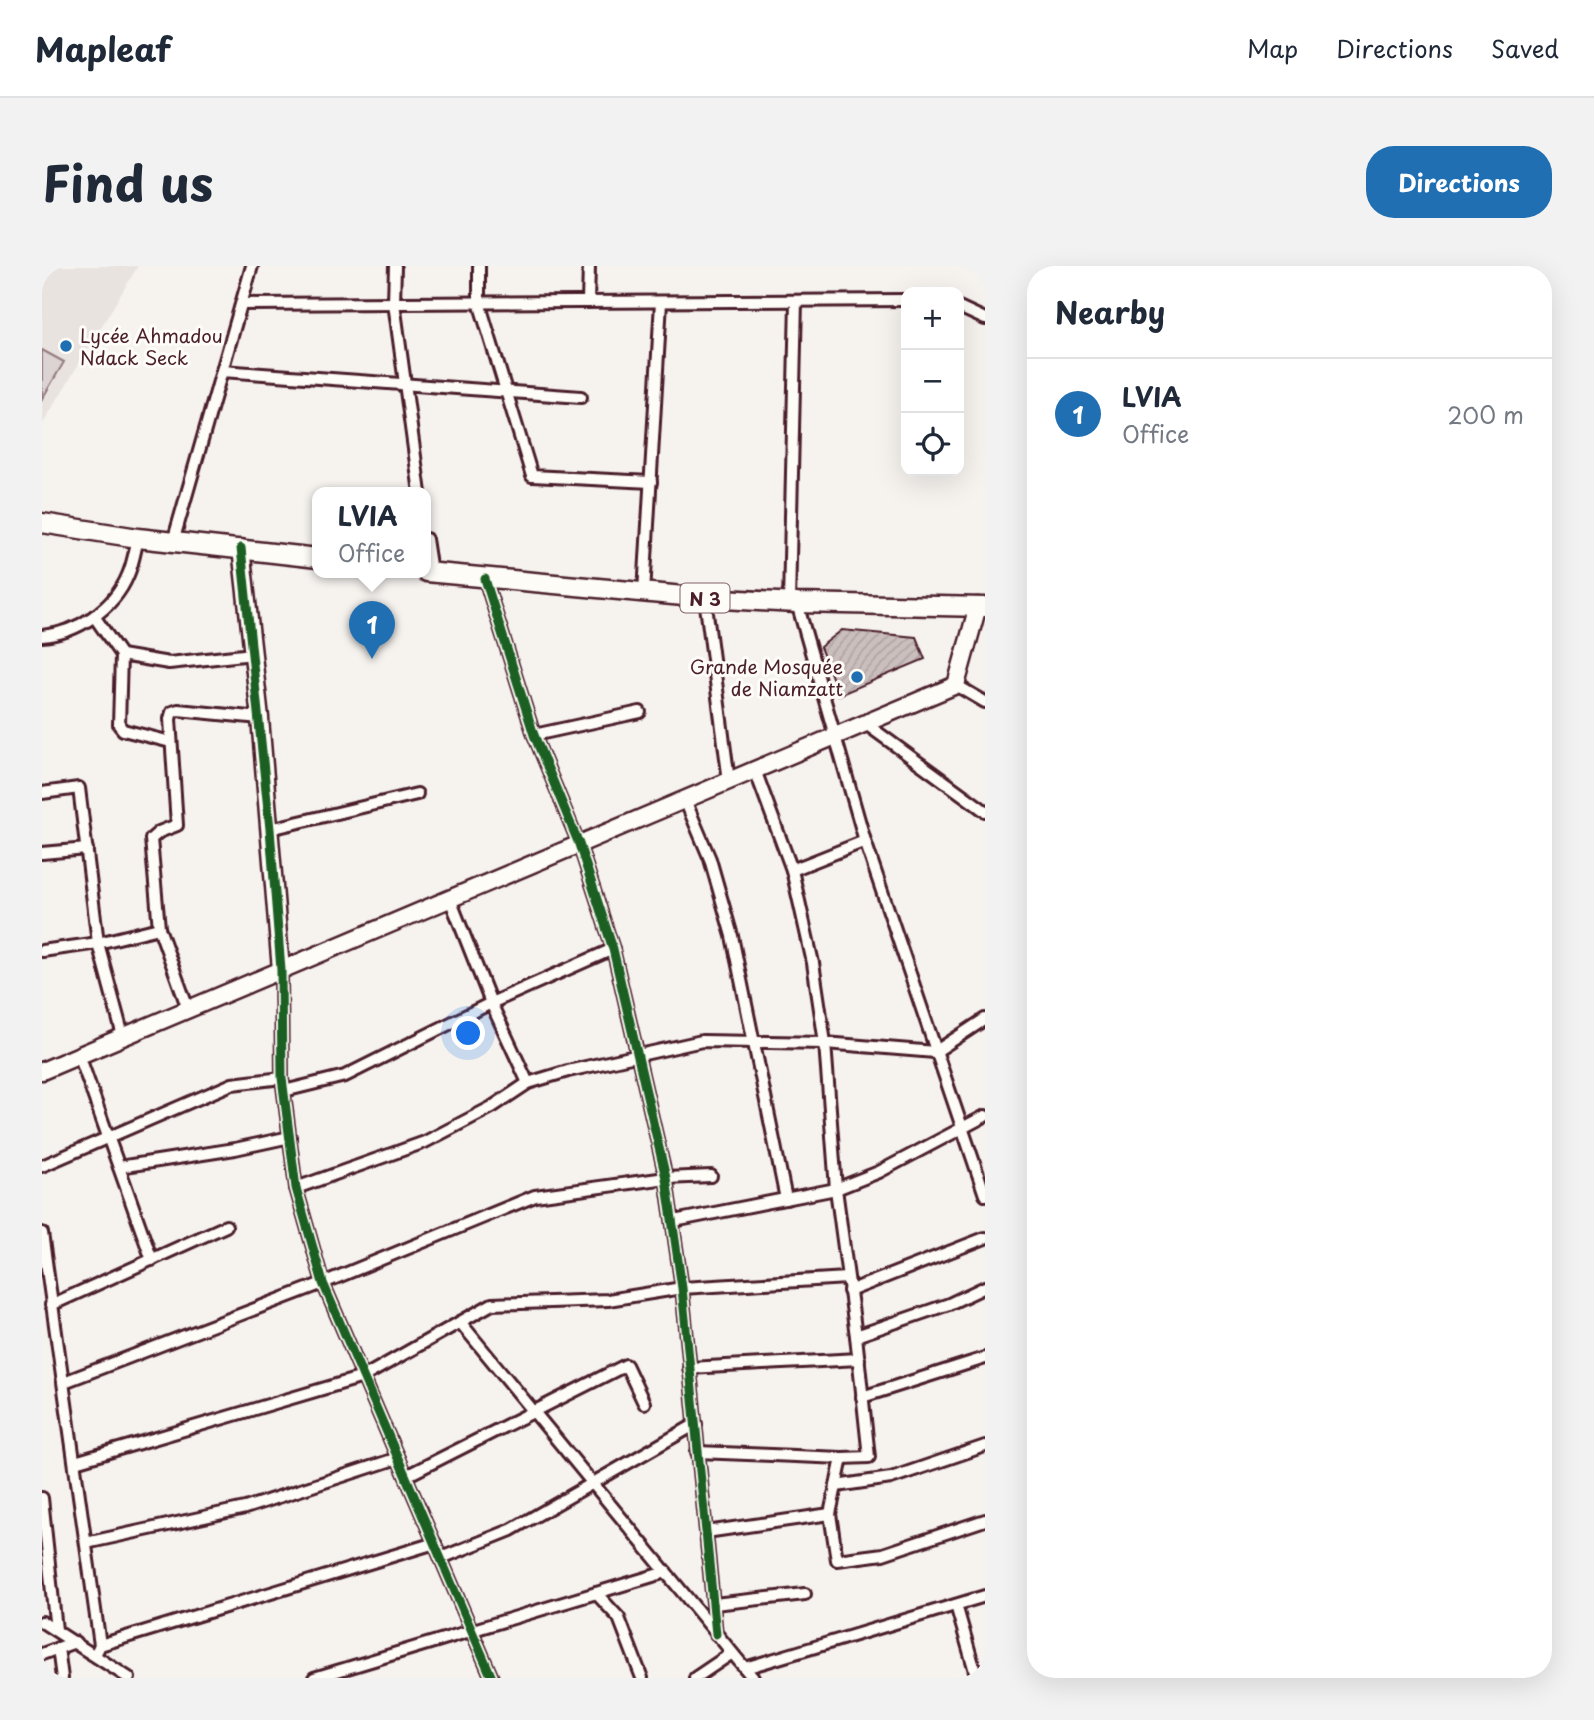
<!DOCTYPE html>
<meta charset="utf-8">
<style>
body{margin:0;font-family:"Playpen Sans",sans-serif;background:#f2f2f3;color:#1f2937}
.controls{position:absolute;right:21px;top:21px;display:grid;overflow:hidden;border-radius:14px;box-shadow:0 7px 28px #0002}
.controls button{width:63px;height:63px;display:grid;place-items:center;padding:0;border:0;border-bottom:2px solid #e0e1e3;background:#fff;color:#1f2937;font:35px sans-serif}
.you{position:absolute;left:427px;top:768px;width:24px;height:24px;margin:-18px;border:5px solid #fff;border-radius:50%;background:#1a73e8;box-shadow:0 0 0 10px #1a73e833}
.badge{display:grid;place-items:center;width:46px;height:46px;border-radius:50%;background:#1f6fb2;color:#fff;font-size:23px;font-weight:700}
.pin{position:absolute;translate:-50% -58px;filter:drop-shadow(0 2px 4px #0008)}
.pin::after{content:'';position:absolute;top:37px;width:24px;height:21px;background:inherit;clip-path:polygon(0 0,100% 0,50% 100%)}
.popup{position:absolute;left:270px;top:221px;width:119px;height:91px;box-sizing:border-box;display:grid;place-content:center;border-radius:14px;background:#fff;filter:drop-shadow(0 2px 5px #0005);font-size:23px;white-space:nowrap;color:#747a83}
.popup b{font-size:26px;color:#1f2937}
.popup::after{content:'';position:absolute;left:50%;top:100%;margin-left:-14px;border:14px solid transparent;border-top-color:#fff}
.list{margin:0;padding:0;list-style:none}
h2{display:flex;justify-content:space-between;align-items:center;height:91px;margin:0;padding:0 28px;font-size:30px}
h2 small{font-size:23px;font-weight:400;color:#747a83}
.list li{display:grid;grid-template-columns:46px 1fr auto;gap:21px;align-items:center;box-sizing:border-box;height:112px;padding:0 28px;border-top:2px solid #e0e1e3}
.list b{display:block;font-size:26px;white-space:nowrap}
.list p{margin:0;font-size:23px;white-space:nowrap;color:#747a83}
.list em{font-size:23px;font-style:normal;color:#747a83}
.icon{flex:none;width:38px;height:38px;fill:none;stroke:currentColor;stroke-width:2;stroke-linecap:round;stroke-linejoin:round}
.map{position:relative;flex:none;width:943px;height:1412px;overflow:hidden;border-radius:28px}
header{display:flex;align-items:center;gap:42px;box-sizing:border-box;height:98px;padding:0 35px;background:#fff;border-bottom:2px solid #e0e1e3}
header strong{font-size:33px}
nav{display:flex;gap:38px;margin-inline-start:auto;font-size:24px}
.intro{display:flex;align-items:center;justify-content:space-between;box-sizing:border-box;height:168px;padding:0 42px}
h1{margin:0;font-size:49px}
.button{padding:18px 32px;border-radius:28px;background:#1f6fb2;color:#fff;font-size:24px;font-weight:700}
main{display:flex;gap:42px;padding:0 42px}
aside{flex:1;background:#fff;border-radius:28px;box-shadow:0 7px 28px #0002}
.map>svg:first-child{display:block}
.built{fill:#e9e3e0}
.grass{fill:#dcd4d2;stroke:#937a7e;stroke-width:2}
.building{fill:url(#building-hatch);stroke:#4a1f2b;stroke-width:2}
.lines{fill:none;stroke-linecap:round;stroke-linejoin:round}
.street-casing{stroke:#4a1f2b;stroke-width:16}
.secondary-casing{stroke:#4a1f2b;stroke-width:21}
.primary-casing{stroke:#4a1f2b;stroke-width:23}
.street{stroke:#fdfcf7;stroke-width:10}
.secondary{stroke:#fdfcf7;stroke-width:16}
.primary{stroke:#fdfcf7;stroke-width:18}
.cycleway-casing{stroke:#fdfcf7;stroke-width:13}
.cycleway{stroke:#1b5e20;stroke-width:9}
.poi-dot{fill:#1f6fb2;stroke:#fdfcf7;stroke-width:2.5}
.labels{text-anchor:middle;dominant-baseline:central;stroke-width:6;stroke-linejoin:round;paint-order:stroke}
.shield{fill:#fdfcf7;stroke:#806168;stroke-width:2}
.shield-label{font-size:18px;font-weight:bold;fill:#4a1f2b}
.poi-label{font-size:19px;fill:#4a1f2b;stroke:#fdfcf7;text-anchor:start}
</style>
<header>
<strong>Mapleaf</strong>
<nav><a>Map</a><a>Directions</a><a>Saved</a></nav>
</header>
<div class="intro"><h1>Find us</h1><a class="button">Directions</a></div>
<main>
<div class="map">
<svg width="943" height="1412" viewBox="0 0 943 1412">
<defs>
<pattern id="building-hatch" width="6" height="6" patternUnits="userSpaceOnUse" patternTransform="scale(1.75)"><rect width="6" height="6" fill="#cbbfbe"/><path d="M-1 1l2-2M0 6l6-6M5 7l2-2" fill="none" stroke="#b0a4a3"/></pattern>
</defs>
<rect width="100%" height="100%" fill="#f6f3ef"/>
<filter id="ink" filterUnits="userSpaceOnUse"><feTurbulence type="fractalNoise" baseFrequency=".0143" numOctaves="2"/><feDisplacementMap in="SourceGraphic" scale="14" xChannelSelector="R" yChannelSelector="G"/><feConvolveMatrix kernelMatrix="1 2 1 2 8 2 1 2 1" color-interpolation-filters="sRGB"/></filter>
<g filter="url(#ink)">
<path class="built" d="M 0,0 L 96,0 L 0,159 Z"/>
<path class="grass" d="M 0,84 L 22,96 L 0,133 Z"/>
<path class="building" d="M 800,364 L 874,371 L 883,393 L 797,429 L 778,381 Z"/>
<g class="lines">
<defs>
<g id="street">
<path d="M 353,0 L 352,37 L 378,227"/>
<path d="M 437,0 L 437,36 L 490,210 L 609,216"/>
<path d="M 546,36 L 547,0"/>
<path d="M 200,38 L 864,34"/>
<path d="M 917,41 L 943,53"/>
<path d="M 180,105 L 539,131"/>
<path d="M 384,273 L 389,306"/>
<path d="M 131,276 L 210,0"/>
<path d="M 443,313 L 492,469 L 537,578 L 571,683 L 624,912 L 640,1022 L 674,1368"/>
<path d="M 602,327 L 619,36"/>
<path d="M 663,332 L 687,515"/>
<path d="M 747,336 L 754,35"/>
<path d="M 755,337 L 823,575 L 943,929"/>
<path d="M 52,350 L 79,389"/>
<path d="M 0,370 C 35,367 72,343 86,309 C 91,298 93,284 96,272"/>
<path d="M 914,419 L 943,436"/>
<path d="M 824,458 L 943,545"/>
<path d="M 492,469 L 598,446"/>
<path d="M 129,476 L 81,464 L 77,459 L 79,389 L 127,397 L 211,388"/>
<path d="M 0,527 L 37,522 L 56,677 L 81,770"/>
<path d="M 643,534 L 668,593 L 690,670 L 744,933"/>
<path d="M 228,563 L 375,528"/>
<path d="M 0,587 L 45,583"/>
<path d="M 750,604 L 823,575"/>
<path d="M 408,633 L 449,737 L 486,817"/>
<path d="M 0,685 L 56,677 L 117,662"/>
<path d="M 239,704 L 240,812 L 254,922 L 281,1017 L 450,1412"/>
<path d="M 146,743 L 117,662 L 109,573 L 117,566 L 135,559 L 128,453 L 130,446 L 136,444 L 218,452"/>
<path d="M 37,789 L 110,994"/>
<path d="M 242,825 L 303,810 L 449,737 L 571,683"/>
<path d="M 0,900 L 190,818 L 240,812"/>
<path d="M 77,901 L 193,883 L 248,871"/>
<path d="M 254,922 L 383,876 L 450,841 L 486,817 L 526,805 L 660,775 L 783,777 L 893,786 L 943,753"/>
<path d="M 632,955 L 794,923 L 837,906 L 943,850"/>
<path d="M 0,967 L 58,1379"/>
<path d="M 807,1025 L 943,972"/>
<path d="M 9,1039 L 184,960"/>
<path d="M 418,1056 L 711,1412"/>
<path d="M 814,1070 L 907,1038 L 943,1021"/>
<path d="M 647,1102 L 817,1093"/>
<path d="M 22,1116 L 281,1017 L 493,930 L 624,912 L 669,910"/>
<path d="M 820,1131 L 943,1092"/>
<path d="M 655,1186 L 800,1192 L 827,1191 L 814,1070 L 794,923 L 783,777 L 771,697 L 750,604 L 713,504"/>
<path d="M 800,1192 L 788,1248 L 795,1294 L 841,1288 L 943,1254"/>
<path d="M 33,1196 L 321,1111 L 450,1038 L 566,1034 L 640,1022 L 805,1012"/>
<path d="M 364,1210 L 584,1099 L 602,1137"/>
<path d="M 794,1220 L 849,1212 L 943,1180"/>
<path d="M 0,1232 L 14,1364"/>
<path d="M 664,1266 L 788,1248"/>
<path d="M 44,1277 L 203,1242 L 356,1192"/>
<path d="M 399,1292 L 469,1264 L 654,1158"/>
<path d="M 554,1327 L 577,1352 L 600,1412"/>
<path d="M 672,1338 L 763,1328"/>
<path d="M 914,1339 L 935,1412"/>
<path d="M 0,1356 L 87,1412"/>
<path d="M 16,1382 L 20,1412"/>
<path d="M 0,1388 L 33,1376"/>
<path d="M 53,1389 L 58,1379 L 393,1277"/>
<path d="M 703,1402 L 943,1330"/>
<path d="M 272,1412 L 624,1306"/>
<path d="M 653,1412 L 690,1387"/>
</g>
<g id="secondary">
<path d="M 199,282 L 218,452 L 239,704"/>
<path d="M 0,805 L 914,419 L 936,340"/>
</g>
<g id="primary">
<path d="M 0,257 L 96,272 L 276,292"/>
<path d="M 384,306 L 663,332 L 755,337 L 943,341"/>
</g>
</defs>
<use href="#street" class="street-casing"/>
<use href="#secondary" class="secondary-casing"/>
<use href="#primary" class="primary-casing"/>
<use href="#street" class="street"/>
<use href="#secondary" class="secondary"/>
<use href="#primary" class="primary"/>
<defs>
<g id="cycleway">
<path d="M 199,282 L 228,563 L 239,704 L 240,812 L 254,922 L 281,1017 L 450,1412"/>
<path d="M 443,313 L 492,469 L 537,578 L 571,683 L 624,912 L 640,1022 L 674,1368"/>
</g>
</defs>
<use href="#cycleway" class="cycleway-casing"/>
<use href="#cycleway" class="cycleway"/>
</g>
</g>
<g class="poi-dot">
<circle cx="24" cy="80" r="7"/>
<circle cx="815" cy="411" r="7"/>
</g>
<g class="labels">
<rect class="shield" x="638.5" y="317.5" width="49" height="29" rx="5"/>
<g class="shield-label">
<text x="663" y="332">N 3</text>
</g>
<g class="poi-label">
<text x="38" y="69">Lycée Ahmadou<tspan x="38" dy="22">Ndack Seck</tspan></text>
<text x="801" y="400" text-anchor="end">Grande Mosquée<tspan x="801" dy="22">de Niamzatt</tspan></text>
</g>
</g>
</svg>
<div class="controls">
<button>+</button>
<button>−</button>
<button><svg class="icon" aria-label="locate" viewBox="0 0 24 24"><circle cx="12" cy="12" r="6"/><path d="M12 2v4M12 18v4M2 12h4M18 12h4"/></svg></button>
</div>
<div class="you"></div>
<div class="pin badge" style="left:330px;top:393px">1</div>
<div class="popup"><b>LVIA</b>Office</div>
</div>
<aside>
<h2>Nearby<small></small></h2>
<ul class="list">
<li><span class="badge">1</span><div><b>LVIA</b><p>Office</p></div><em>200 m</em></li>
</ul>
</aside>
</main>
